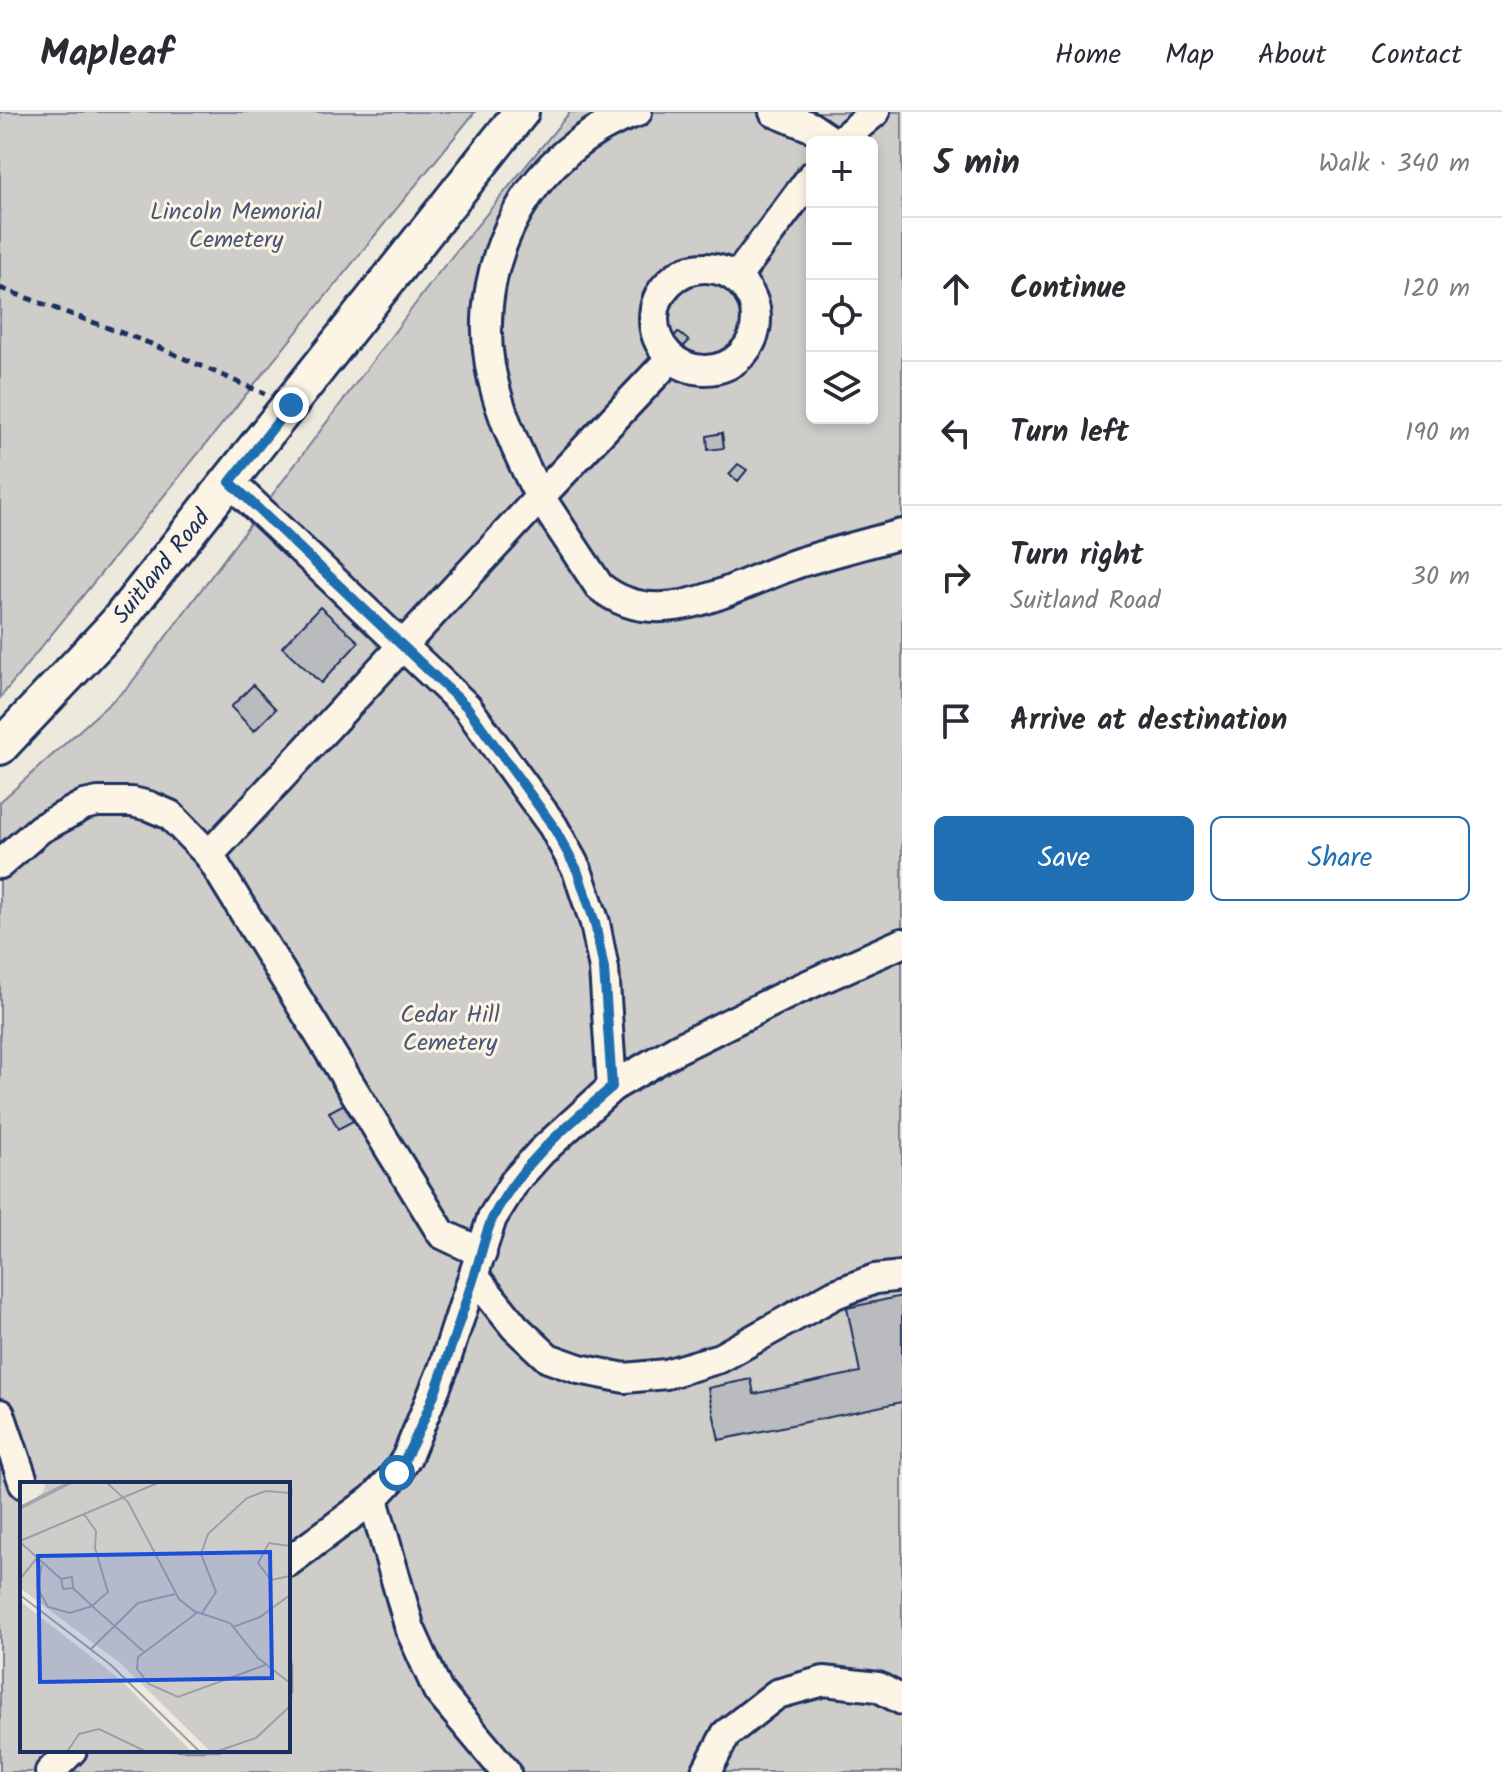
<!DOCTYPE html>
<meta charset="utf-8">
<style>
body{margin:0;font-family:Kalam,sans-serif;background:#f7f7f7;color:#2b2b33}
.controls{position:absolute;right:24px;top:24px;display:grid;overflow:hidden;border-radius:12px;box-shadow:0 4px 12px #0003}
.controls button{width:72px;height:72px;display:grid;place-items:center;padding:0;border:0;border-bottom:2px solid #e1e1e2;background:#fff;color:#2b2b33;font:40px sans-serif}
.stop{position:absolute;width:24px;height:24px;margin:-18px;border:6px solid #1f6fb2;border-radius:50%;background:#fff}
.stop.end{background:#1f6fb2;border-color:#fff;box-shadow:0 2px 8px #0008}
.list{margin:0;padding:0;list-style:none}
h2{display:flex;justify-content:space-between;align-items:center;height:104px;margin:0;padding:0 32px;font-size:34px}
h2 small{font-size:26px;font-weight:400;color:#7c7c81}
.list li{display:grid;grid-template-columns:52px 1fr auto;gap:24px;align-items:center;box-sizing:border-box;height:144px;padding:0 32px;border-top:2px solid #e1e1e2}
.list b{display:block;font-size:30px;white-space:nowrap}
.list p{margin:0;font-size:26px;white-space:nowrap;color:#7c7c81}
.list em{font-size:26px;font-style:normal;color:#7c7c81}
.actions{display:flex;gap:16px;padding:24px 32px}
.actions a{flex:1;padding:18px 0;border:2px solid #1f6fb2;border-radius:12px;text-align:center;font-size:28px;color:#1f6fb2}
.actions .main{background:#1f6fb2;color:#fff}
.icon{flex:none;width:44px;height:44px;fill:none;stroke:currentColor;stroke-width:2;stroke-linecap:round;stroke-linejoin:round}
.map{position:relative;flex:none;width:902px;height:1660px;overflow:hidden}
header{display:flex;align-items:center;gap:48px;box-sizing:border-box;height:112px;padding:0 40px;background:#fff;border-bottom:2px solid #e1e1e2}
header strong{font-size:38px}
nav{display:flex;gap:44px;margin-inline-start:auto;font-size:28px}
main{display:flex}
aside{flex:1;background:#fff}
.map>svg:first-child{display:block}
.green{fill:#cfcdca;stroke:#757e94;stroke-width:2;fill-rule:evenodd}
.building{fill:#babbbe;stroke:#1b2f5e;stroke-width:2}
.lines{fill:none;stroke-linecap:round;stroke-linejoin:round}
.minor-casing{stroke:#1b2f5e;stroke-width:34}
.major-casing{stroke:#1b2f5e;stroke-width:40}
.path{stroke:#1b2f5e;stroke-width:5;stroke-dasharray:8 6;stroke-linecap:butt}
.minor{stroke:#fcf5e5;stroke-width:28}
.major{stroke:#fcf5e5;stroke-width:34}
.route{stroke:#1f6fb2;stroke-width:10}
.labels{text-anchor:middle;dominant-baseline:central;stroke-width:6;stroke-linejoin:round;paint-order:stroke}
.park-label{font-size:24px;fill:#485679;stroke:#fcf5e5}
.street-label{font-size:24px;fill:#1b2f5e;stroke:#fcf5e5}
.inset-river{fill:none;stroke:#a2a7af;stroke-width:4}
.inset-road{fill:none;stroke:#9a9faa;stroke-width:2}
.view{fill:#1d4ed8;fill-opacity:0.15;stroke:#1d4ed8;stroke-width:4}
.inset-edge{fill:none;stroke:#1b2f5e;stroke-width:4}
</style>
<header>
<strong>Mapleaf</strong>
<nav><a>Home</a><a>Map</a><a>About</a><a>Contact</a></nav>
</header>
<main>
<div class="map">
<svg width="902" height="1660" viewBox="0 0 902 1660">
<rect width="100%" height="100%" fill="#eee9dd"/>
<filter id="ink" filterUnits="userSpaceOnUse"><feTurbulence type="fractalNoise" baseFrequency=".0125" numOctaves="2"/><feDisplacementMap in="SourceGraphic" scale="16" xChannelSelector="R" yChannelSelector="G"/><feConvolveMatrix kernelMatrix="1 2 1 2 8 2 1 2 1" color-interpolation-filters="sRGB"/></filter>
<g filter="url(#ink)">
<g class="green">
<path d="M 0,0 L 475,0 L 0,586 Z"/>
<path d="M 570,0 L 902,0 L 902,1660 L 0,1660 L 0,690 L 129,574 L 440,159 ZM 812,30 L 872,30 L 872,306 L 812,306 ZM 22,1372 L 288,1372 L 288,1638 L 22,1638 Z"/>
</g>
<g class="building">
<path d="M 678,220 L 689,229 L 678,240 L 668,231 Z"/>
<path d="M 722,321 L 724,336 L 708,338 L 707,324 Z"/>
<path d="M 738,352 L 747,358 L 738,369 L 729,362 Z"/>
<path d="M 320,495 L 359,530 L 321,571 L 282,535 Z"/>
<path d="M 253,573 L 276,597 L 254,619 L 231,595 Z"/>
<path d="M 344,992 L 353,1009 L 338,1017 L 329,1000 Z"/>
<path d="M 902,1184 L 902,1290 L 719,1328 L 708,1276 L 751,1267 L 754,1282 L 860,1260 L 847,1196 Z"/>
</g>
<g class="lines">
<defs>
<g id="minor">
<path d="M 774,0 L 811,15 L 833,30"/>
<path d="M 839,30 L 875,0"/>
<circle cx="705" cy="207" r="51"/>
<path d="M 736,166 L 812,64"/>
<path d="M 671,246 L 540,385 L 599,474 C 660,525 737,471 801,450 C 834,440 868,431 902,422"/>
<path d="M 230,370 L 467,595 L 553,714 L 577,758 L 595,811 L 604,857 L 612,975"/>
<path d="M 209,743 L 540,385 C 519,345 498,299 490,254 C 472,146 533,35 637,0"/>
<path d="M 0,752 L 40,717 L 84,693 L 98,690 L 132,690 L 149,694 L 170,703 L 209,743 L 442,1122 L 482,1141"/>
<path d="M 474,1164 L 515,1215 L 548,1246 L 579,1257 L 625,1266 L 666,1262 L 720,1246 L 835,1182 L 875,1167 L 902,1164"/>
<path d="M 0,1302 L 24,1372"/>
<path d="M 373,1387 L 410,1517 L 438,1579 L 506,1660"/>
<path d="M 288,1450 L 373,1387 L 397,1361 L 407,1345 L 443,1257 L 492,1106 L 515,1069 L 541,1040 L 612,975 L 677,937 L 792,880 L 902,831"/>
<path d="M 50,1660 L 72,1638"/>
<path d="M 706,1660 L 726,1622 L 777,1582 L 824,1569 L 878,1575 L 902,1588"/>
</g>
<path id="major" d="M 0,635 L 115,513 L 521,0"/>
</defs>
<use href="#minor" class="minor-casing"/>
<use href="#major" class="major-casing"/>
<path class="path" d="M 0,176 L 149,231 L 265,282"/>
<use href="#minor" class="minor"/>
<use href="#major" class="major"/>
</g>
</g>
<g class="lines" filter="url(#ink)">
<path class="route" d="M 291,293 L 230,370 L 467,595 L 553,714 L 577,758 L 595,811 L 604,857 L 612,975 C 568,1013 520,1052 493,1105 C 484,1124 480,1148 473,1168 C 451,1233 432,1302 397,1361"/>
</g>
<g class="labels">
<g class="park-label">
<text x="236" y="100">Lincoln Memorial<tspan x="236" dy="28">Cemetery</tspan></text>
<text x="450" y="903">Cedar Hill<tspan x="450" dy="28">Cemetery</tspan></text>
</g>
<g class="street-label">
<text transform="translate(162 455) rotate(-51)">Suitland Road</text>
</g>
</g>
<g transform="translate(20 1370)">
<rect width="270" height="270" fill="#eee9dd"/>
<path d="M 26,0 L 270,0 L 270,270 L 191,270 L 100,181 L 0,106 L 0,28 L 23,10 ZM 0,119 L 102,199 L 172,270 L 0,270 Z" fill="#cfcdca"/>
<path class="inset-river" d="M 0,26 L 51,0"/>
<path class="inset-road" d="M 86,0 L 108,20 L 159,117 L 174,129 L 210,141 L 238,176 L 270,201M 0,59 L 140,0M 0,60 L 41,97M 270,64 L 249,61 L 238,81 L 251,98 L 270,94M 22,83 L 17,105 L 28,125 L 50,131 L 72,124 L 123,169M 0,97 L 17,76M 53,106 L 43,107 L 41,97 L 52,95 L 53,106 L 72,124 L 88,110 L 75,66 L 76,49 L 64,32M 0,113 L 91,183 L 180,270M 178,130 L 118,175 L 117,187 L 129,202 L 158,215 L 245,183M 182,131 L 196,110 L 181,72 L 188,52 L 227,16 L 246,9 L 270,11M 213,145 L 240,135 L 270,113M 71,167 L 118,121 L 155,112M 47,270 L 59,252 L 79,247 L 127,270M 195,270 L 236,256 L 270,224"/>
<path class="view" d="M 250,70 L 252,196 L 20,200 L 18,74 Z"/>
<rect width="270" height="270" class="inset-edge"/>
</g>
</svg>
<div class="controls">
<button>+</button>
<button>−</button>
<button><svg class="icon" aria-label="locate" viewBox="0 0 24 24"><circle cx="12" cy="12" r="6"/><path d="M12 2v4M12 18v4M2 12h4M18 12h4"/></svg></button>
<button><svg class="icon" aria-label="layers" viewBox="0 0 24 24"><path d="M12 4l9 5-9 5-9-5zM3 14l9 5 9-5"/></svg></button>
</div>
<div class="stop" style="left:397px;top:1361px"></div>
<div class="stop end" style="left:291px;top:293px"></div>
</div>
<aside>
<h2>5 min<small>Walk · 340 m</small></h2>
<ul class="list">
<li><svg class="icon" aria-label="ahead" viewBox="0 0 24 24"><path d="M12 20V5M6 11l6-6 6 6"/></svg><div><b>Continue</b></div><em>120 m</em></li>
<li><svg class="icon" aria-label="left" viewBox="0 0 24 24"><path d="M17 20v-9H6M10 6l-5 5 5 5"/></svg><div><b>Turn left</b></div><em>190 m</em></li>
<li><svg class="icon" aria-label="right" viewBox="0 0 24 24"><path d="M7 20v-9h11M14 6l5 5-5 5"/></svg><div><b>Turn right</b><p>Suitland Road</p></div><em>30 m</em></li>
<li><svg class="icon" aria-label="arrive" viewBox="0 0 24 24"><path d="M6 21V4h12l-3 4 3 4H6"/></svg><div><b>Arrive at destination</b></div></li>
</ul>
<div class="actions"><a class="main">Save</a><a>Share</a></div>
</aside>
</main>
